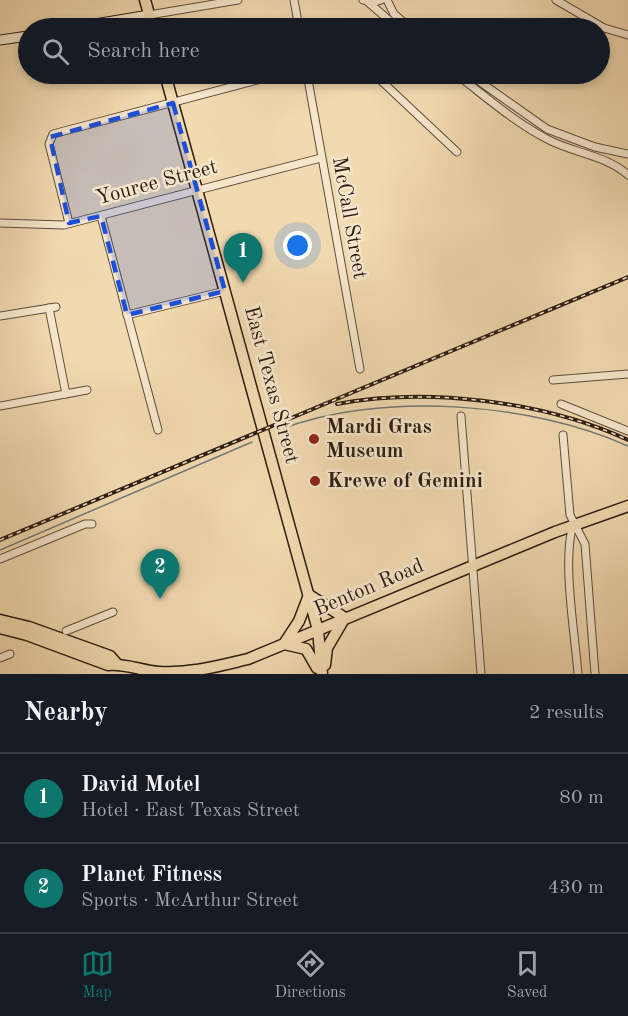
<!DOCTYPE html>
<meta charset="utf-8">
<style>
body{margin:0;font-family:"Old Standard TT",serif;background:#20242c;color:#f1f3f6}
.you{position:absolute;left:298px;top:246px;width:21px;height:21px;margin:-15px;border:4px solid #fff;border-radius:50%;background:#1a73e8;box-shadow:0 0 0 9px #1a73e833}
.badge{display:grid;place-items:center;width:39px;height:39px;border-radius:50%;background:#0f766e;color:#fff;font-size:20px;font-weight:700}
.pin{position:absolute;translate:-50% -50px;filter:drop-shadow(0 2px 3px #0008)}
.pin::after{content:'';position:absolute;top:32px;width:21px;height:18px;background:inherit;clip-path:polygon(0 0,100% 0,50% 100%)}
.list{margin:0;padding:0;list-style:none}
h2{display:flex;justify-content:space-between;align-items:center;height:78px;margin:0;padding:0 24px;font-size:26px}
h2 small{font-size:20px;font-weight:400;color:#9ea1a6}
.list li{display:grid;grid-template-columns:39px 1fr auto;gap:18px;align-items:center;box-sizing:border-box;height:90px;padding:0 24px;border-top:2px solid #363941}
.list b{display:block;font-size:22px;white-space:nowrap}
.list p{margin:0;font-size:20px;white-space:nowrap;color:#9ea1a6}
.list em{font-size:20px;font-style:normal;color:#9ea1a6}
.icon{flex:none;width:33px;height:33px;fill:none;stroke:currentColor;stroke-width:2;stroke-linecap:round;stroke-linejoin:round}
.map{position:relative;flex:none;width:628px;height:674px;overflow:hidden}
.search{position:absolute;background:#171b24;box-shadow:0 3px 9px #0003;left:18px;right:18px;top:18px;height:66px;display:flex;align-items:center;gap:15px;box-sizing:border-box;padding:0 21px;border-radius:33px;color:#9ea1a6;font-size:22px}
.sheet{height:258px;background:#171b24}
nav{display:flex;justify-content:space-around;align-items:center;box-sizing:border-box;height:84px;border-top:2px solid #363941;background:#171b24;font-size:16px;color:#9ea1a6}
nav a{display:grid;justify-items:center;gap:3px}
nav .on{color:#0f766e}
.map>svg:first-child{display:block}
.lines{fill:none;stroke-linecap:round;stroke-linejoin:round}
.stream{stroke:#727975;stroke-width:1.5}
.street-casing{stroke:#5e4c39;stroke-width:9}
.secondary-casing{stroke:#2d1d11;stroke-width:11}
.primary-casing{stroke:#2d1d11;stroke-width:13}
.street{stroke:#f6e6cc;stroke-width:7}
.secondary{stroke:#f6e6cc;stroke-width:9}
.primary{stroke:#f1d9b0;stroke-width:10}
.rail-casing{stroke:#2d1d11;stroke-width:4}
.rail{stroke:#f6e6cc;stroke-width:1.5;stroke-dasharray:4.5;stroke-linecap:butt}
.marked{fill:#1d4ed8;fill-opacity:0.2;stroke:#1d4ed8;stroke-width:4.5;stroke-dasharray:12 8;stroke-linejoin:round}
.poi-dot{fill:#8f2418;stroke:#f6e6cc;stroke-width:2}
.labels{text-anchor:middle;dominant-baseline:central;stroke-width:5;stroke-linejoin:round;paint-order:stroke}
.street-label{font-size:21px;fill:#2d1d11;stroke:#f6e6cc}
.poi-label{font-size:21px;font-weight:bold;fill:#2d1d11;stroke:#f6e6cc;text-anchor:start}
</style>
<div class="map">
<svg width="628" height="674" viewBox="0 0 628 674">
<rect width="100%" height="100%" fill="#f1d9b0"/>
<filter id="stains"><feTurbulence type="fractalNoise" baseFrequency=".00333" numOctaves="4"/><feColorMatrix values="0 0 0 0 .2 0 0 0 0 .09 0 0 0 0 .02 0 0 0 .5 -.17"/></filter>
<radialGradient id="worn" r=".72"><stop offset=".6" stop-color="#630" stop-opacity="0"/><stop offset="1" stop-color="#630" stop-opacity=".3"/></radialGradient>
<g class="lines">
<g class="stream">
<path d="M 279,430 C 379,391 531,402 628,446"/>
<path d="M 0,550 L 252,442"/>
</g>
<defs>
<g id="street">
<path d="M 294,0 L 299,28"/>
<path d="M 363,0 L 375,2 L 381,0"/>
<path d="M 387,0 L 394,14 L 410,28"/>
<path d="M 556,0 L 604,28 L 628,35"/>
<path d="M 368,2 L 398,28"/>
<path d="M 149,15 L 238,0"/>
<path d="M 307,74 L 360,369"/>
<path d="M 374,74 L 457,152"/>
<path d="M 456,74 C 485,96 514,122 547,139 C 573,153 606,155 628,175"/>
<path d="M 469,74 L 547,129 L 595,147 L 628,154"/>
<path d="M 101,216 L 158,430"/>
<path d="M 0,223 L 64,225 L 321,158"/>
<path d="M 69,223 L 49,144 L 53,134 L 280,74"/>
<path d="M 49,308 L 66,394"/>
<path d="M 127,315 L 225,291"/>
<path d="M 0,316 L 56,307"/>
<path d="M 553,380 L 628,374"/>
<path d="M 561,404 L 628,431"/>
<path d="M 0,406 L 87,390"/>
<path d="M 461,416 L 481,674"/>
<path d="M 563,435 L 570,515 L 585,544 L 595,674"/>
<path d="M 573,525 C 562,561 575,634 578,674"/>
<path d="M 0,559 L 85,524 L 92,524"/>
<path d="M 66,631 L 113,612"/>
<path d="M 0,658 L 10,654"/>
</g>
<g id="secondary">
<path d="M 71,28 L 149,15"/>
<path d="M 0,40 L 28,36"/>
</g>
<g id="primary">
<path d="M 145,0 L 153,28"/>
<path d="M 165,74 L 318,630 L 322,674"/>
<path d="M 309,595 L 345,618"/>
<path d="M 0,620 L 29,627 L 110,656 L 117,664"/>
<path d="M 0,628 L 27,635 L 108,665 C 125,663 142,671 159,672 C 190,674 218,666 248,659 L 555,532 L 628,506"/>
<path d="M 284,644 L 299,621 L 309,595"/>
<path d="M 284,644 L 306,649 L 317,668"/>
<path d="M 325,665 L 327,648 L 344,619"/>
</g>
</defs>
<use href="#street" class="street-casing"/>
<use href="#secondary" class="secondary-casing"/>
<use href="#primary" class="primary-casing"/>
<use href="#street" class="street"/>
<use href="#secondary" class="secondary"/>
<use href="#primary" class="primary"/>
<defs>
<g id="rail">
<path d="M 337,404 C 427,387 544,401 628,440"/>
<path d="M 0,540 L 628,277"/>
</g>
</defs>
<use href="#rail" class="rail-casing"/>
<use href="#rail" class="rail"/>
</g>
<path class="marked" d="M 173,103 L 225,291 L 127,315 L 101,216 L 69,223 L 50,137 Z"/>
<g class="poi-dot">
<circle cx="314" cy="439" r="6"/>
<circle cx="315" cy="481" r="6"/>
</g>
<g class="labels">
<g class="street-label">
<text transform="translate(157 183) rotate(-15)">Youree Street</text>
<text transform="translate(349 218) rotate(80)">McCall Street</text>
<text transform="translate(271 385) rotate(75)">East Texas Street</text>
<text transform="translate(369 588) rotate(-23)">Benton Road</text>
</g>
<g class="poi-label">
<text x="326" y="427">Mardi Gras<tspan x="326" dy="24">Museum</tspan></text>
<text x="327" y="481">Krewe of Gemini</text>
</g>
</g>
<rect width="100%" height="100%" filter="url(#stains)"/>
<rect width="100%" height="100%" fill="url(#worn)"/>
</svg>
<div class="you"></div>
<div class="pin badge" style="left:243px;top:283px">1</div>
<div class="pin badge" style="left:160px;top:599px">2</div>
<div class="search"><svg class="icon" aria-label="search" viewBox="0 0 24 24"><circle cx="10" cy="10" r="6"/><path d="M15 15l6 6"/></svg>Search here</div>
</div>
<section class="sheet">
<h2>Nearby<small>2 results</small></h2>
<ul class="list">
<li><span class="badge">1</span><div><b>David Motel</b><p>Hotel · East Texas Street</p></div><em>80 m</em></li>
<li><span class="badge">2</span><div><b>Planet Fitness</b><p>Sports · McArthur Street</p></div><em>430 m</em></li>
</ul>
</section>
<nav>
<a class="on"><svg class="icon" aria-label="map" viewBox="0 0 24 24"><path d="M3 6l6-2 6 2 6-2v14l-6 2-6-2-6 2zM9 4v14M15 6v14"/></svg>Map</a>
<a><svg class="icon" aria-label="directions" viewBox="0 0 24 24"><path d="M12 3l9 9-9 9-9-9zM9 14v-3h6M13 9l2 2-2 2"/></svg>Directions</a>
<a><svg class="icon" aria-label="saved" viewBox="0 0 24 24"><path d="M7 4h10v16l-5-4-5 4z"/></svg>Saved</a>
</nav>
